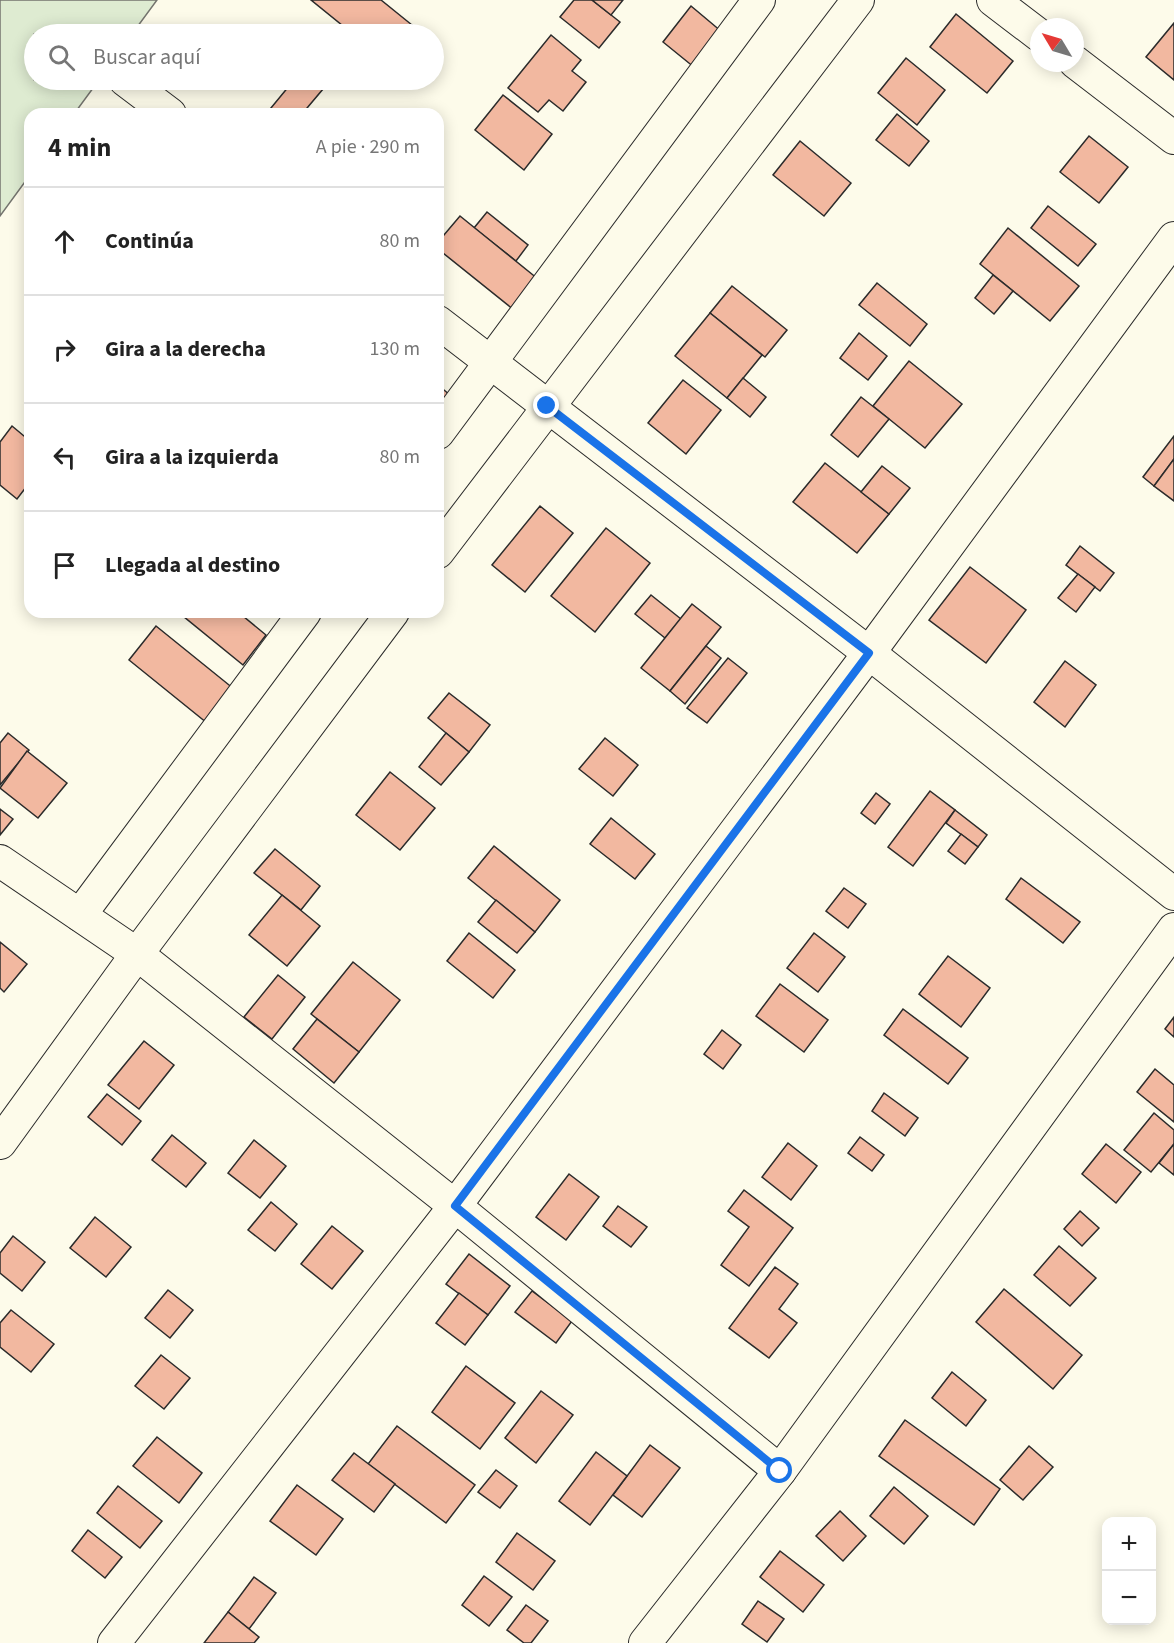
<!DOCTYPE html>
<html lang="es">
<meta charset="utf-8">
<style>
body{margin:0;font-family:"Source Sans 3",sans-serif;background:#f2f2f2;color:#222}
.controls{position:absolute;right:18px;bottom:18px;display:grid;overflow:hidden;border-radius:12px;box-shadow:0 3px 15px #0003}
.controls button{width:54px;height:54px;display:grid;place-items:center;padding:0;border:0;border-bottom:2px solid #e0e0e0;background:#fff;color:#222;font:30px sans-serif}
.compass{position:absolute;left:1030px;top:18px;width:54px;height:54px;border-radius:50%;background:#fff;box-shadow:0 3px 15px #0003;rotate:308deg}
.stop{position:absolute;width:18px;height:18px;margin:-14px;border:4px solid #1a73e8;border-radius:50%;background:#fff}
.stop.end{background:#1a73e8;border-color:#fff;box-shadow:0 2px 6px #0008}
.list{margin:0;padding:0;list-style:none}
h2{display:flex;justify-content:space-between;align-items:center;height:78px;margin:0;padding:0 24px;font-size:26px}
h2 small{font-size:20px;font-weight:400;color:#767676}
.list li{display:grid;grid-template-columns:39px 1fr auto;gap:18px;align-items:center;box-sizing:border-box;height:108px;padding:0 24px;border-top:2px solid #e0e0e0}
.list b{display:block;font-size:22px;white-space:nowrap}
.list em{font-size:20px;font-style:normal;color:#767676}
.icon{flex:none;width:33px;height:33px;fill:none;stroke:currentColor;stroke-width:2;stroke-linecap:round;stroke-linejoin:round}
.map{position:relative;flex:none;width:1174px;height:1643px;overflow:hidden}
.search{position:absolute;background:#fff;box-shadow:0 3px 15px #0003;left:24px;top:24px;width:420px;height:66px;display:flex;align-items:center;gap:15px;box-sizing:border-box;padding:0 21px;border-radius:33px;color:#767676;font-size:22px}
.panel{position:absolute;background:#fff;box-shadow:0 3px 15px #0003;left:24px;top:108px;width:420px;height:510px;border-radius:18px}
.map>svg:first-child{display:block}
.green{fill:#deebd1;stroke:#74746e;stroke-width:1.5}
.building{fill:#f2b8a0;stroke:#2b2b2b;stroke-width:1.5}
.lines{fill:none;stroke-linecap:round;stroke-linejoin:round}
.minor-casing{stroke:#2b2b2b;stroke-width:34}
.minor{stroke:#fdfbea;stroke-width:32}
.route{stroke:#1a73e8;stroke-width:8}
</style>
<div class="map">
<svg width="1174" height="1643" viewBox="0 0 1174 1643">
<rect width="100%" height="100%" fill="#fdfbea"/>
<path class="green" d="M 0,0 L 157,0 L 132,34 L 34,34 L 34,80 L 99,80 L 74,114 L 30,114 L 30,175 L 0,216 Z"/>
<g class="building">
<path d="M 311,0 L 381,0 L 412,25 L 405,34 L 353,34 Z"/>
<path d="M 574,0 L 592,0 L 620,22 L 599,48 L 560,17 Z"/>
<path d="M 592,0 L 623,0 L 611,15 Z"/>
<path d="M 691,6 L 728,37 L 700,72 L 663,42 Z"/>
<path d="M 956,14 L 1013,61 L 987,93 L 930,47 Z"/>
<path d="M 1174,23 L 1174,80 L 1146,57 Z"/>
<path d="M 551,35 L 581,60 L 572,71 L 586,82 L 563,111 L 549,100 L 538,112 L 508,88 Z"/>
<path d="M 906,58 L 945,90 L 917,125 L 878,93 Z"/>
<path d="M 294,80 L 312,80 L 323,89 L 302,114 L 266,114 Z"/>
<path d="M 503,95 L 552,134 L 524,170 L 475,130 Z"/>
<path d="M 897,114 L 929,141 L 909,166 L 876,140 Z"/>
<path d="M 1089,136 L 1128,167 L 1099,203 L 1060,172 Z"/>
<path d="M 800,141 L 851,183 L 824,216 L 773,175 Z"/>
<path d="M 1048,206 L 1096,244 L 1078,266 L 1031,228 Z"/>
<path d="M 487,212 L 528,245 L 516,261 L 474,228 Z"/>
<path d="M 460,216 L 538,279 L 514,310 L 438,249 L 438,242 Z"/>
<path d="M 1008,228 L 1079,286 L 1050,321 L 980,264 Z"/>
<path d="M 993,275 L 1013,291 L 994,314 L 975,298 Z"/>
<path d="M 877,283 L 927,324 L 910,346 L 859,305 Z"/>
<path d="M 732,286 L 787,330 L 765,357 L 710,313 Z"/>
<path d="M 710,313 L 762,355 L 727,398 L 675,356 Z"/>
<path d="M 859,333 L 887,356 L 868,380 L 840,358 Z"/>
<path d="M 909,361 L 962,404 L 925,448 L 873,406 Z"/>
<path d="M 743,378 L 766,397 L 750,417 L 727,398 Z"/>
<path d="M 683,380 L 721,410 L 686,454 L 648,423 Z"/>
<path d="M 438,385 L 450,395 L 438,411 Z"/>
<path d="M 861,397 L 889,419 L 858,457 L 831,435 Z"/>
<path d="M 12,426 L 30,441 L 30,482 L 17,499 L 0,485 L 0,442 Z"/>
<path d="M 1174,436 L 1174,459 L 1154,486 L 1143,477 Z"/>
<path d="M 1174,459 L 1174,501 L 1154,486 Z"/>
<path d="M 825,463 L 889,514 L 857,553 L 793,502 Z"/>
<path d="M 882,466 L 910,488 L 889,514 L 861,492 Z"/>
<path d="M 540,506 L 573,533 L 525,592 L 492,565 Z"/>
<path d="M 606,528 L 650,563 L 595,632 L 551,596 Z"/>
<path d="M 1080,546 L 1114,573 L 1100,591 L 1066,565 Z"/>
<path d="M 970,567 L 1026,610 L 986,663 L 929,620 Z"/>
<path d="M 1078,574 L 1095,587 L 1076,612 L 1058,598 Z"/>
<path d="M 651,595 L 681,619 L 665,638 L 635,614 Z"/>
<path d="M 692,604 L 721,627 L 670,691 L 641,668 Z"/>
<path d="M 186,612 L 238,612 L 266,635 L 243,665 L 183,616 Z"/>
<path d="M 156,626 L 234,689 L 207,723 L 129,660 Z"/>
<path d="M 706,646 L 721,658 L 685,704 L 670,691 Z"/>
<path d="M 728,658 L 747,673 L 707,723 L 687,708 Z"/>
<path d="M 1065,661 L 1096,685 L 1065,727 L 1034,702 Z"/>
<path d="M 449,693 L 490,725 L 469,752 L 428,718 Z"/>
<path d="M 8,733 L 29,750 L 0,785 L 0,743 Z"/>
<path d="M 446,733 L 469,752 L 441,785 L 419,767 Z"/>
<path d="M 605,738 L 638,765 L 613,796 L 579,769 Z"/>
<path d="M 27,751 L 67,783 L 38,818 L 0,788 Z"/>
<path d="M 390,772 L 435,808 L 400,850 L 356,815 Z"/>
<path d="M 930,791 L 955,810 L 913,866 L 888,847 Z"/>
<path d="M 876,793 L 890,804 L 875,824 L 861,813 Z"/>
<path d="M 0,809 L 13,819 L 0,835 Z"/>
<path d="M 955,810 L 987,835 L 978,847 L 946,823 Z"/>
<path d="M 611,818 L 655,854 L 635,879 L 590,844 Z"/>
<path d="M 961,834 L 978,847 L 965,864 L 948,851 Z"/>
<path d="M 494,846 L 560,900 L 535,932 L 468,878 Z"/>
<path d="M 275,849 L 320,886 L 301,910 L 254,873 Z"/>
<path d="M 1021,878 L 1080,922 L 1063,943 L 1006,899 Z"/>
<path d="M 844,888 L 866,904 L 848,928 L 826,911 Z"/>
<path d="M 282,895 L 320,926 L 287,966 L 249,935 Z"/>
<path d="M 496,900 L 535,932 L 517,953 L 478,922 Z"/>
<path d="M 469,933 L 515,970 L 493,998 L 447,961 Z"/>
<path d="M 814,933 L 845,957 L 818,992 L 787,968 Z"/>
<path d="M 0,942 L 27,964 L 4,992 L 0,988 Z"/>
<path d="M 948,956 L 990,988 L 961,1027 L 919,994 Z"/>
<path d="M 353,962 L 400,1000 L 359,1052 L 311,1014 Z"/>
<path d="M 278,975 L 305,997 L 272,1039 L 244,1017 Z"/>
<path d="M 780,984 L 828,1020 L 804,1052 L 756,1016 Z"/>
<path d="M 903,1009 L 968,1058 L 948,1084 L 884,1035 Z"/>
<path d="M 1174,1017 L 1174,1037 L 1165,1029 Z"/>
<path d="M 317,1019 L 359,1052 L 334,1083 L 293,1049 Z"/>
<path d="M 722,1030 L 741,1045 L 723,1069 L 704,1054 Z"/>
<path d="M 144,1041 L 174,1065 L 139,1109 L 108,1085 Z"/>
<path d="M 1155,1069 L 1174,1085 L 1174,1122 L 1137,1092 Z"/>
<path d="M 884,1093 L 918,1118 L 905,1136 L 872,1111 Z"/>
<path d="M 107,1094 L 141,1121 L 122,1145 L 88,1117 Z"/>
<path d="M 1154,1113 L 1174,1130 L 1174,1144 L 1151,1172 L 1124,1150 Z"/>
<path d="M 172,1135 L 206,1163 L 186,1187 L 152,1160 Z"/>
<path d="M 860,1137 L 884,1155 L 872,1171 L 848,1153 Z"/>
<path d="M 254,1140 L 286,1166 L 260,1198 L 228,1173 Z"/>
<path d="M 788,1143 L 817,1166 L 791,1200 L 762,1177 Z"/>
<path d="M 1106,1144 L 1141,1172 L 1116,1203 L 1082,1174 Z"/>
<path d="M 1174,1144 L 1174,1175 L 1159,1163 Z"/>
<path d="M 569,1174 L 599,1197 L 566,1240 L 536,1217 Z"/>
<path d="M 744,1190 L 793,1228 L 749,1286 L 721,1265 L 749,1227 L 728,1211 Z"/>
<path d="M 271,1202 L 297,1224 L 275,1251 L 248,1230 Z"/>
<path d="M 618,1206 L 647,1227 L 631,1247 L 603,1226 Z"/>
<path d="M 1080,1211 L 1099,1228 L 1082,1246 L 1064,1229 Z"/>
<path d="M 95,1217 L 131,1247 L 106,1277 L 70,1248 Z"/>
<path d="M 332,1226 L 363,1251 L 332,1289 L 301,1264 Z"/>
<path d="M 13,1236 L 45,1262 L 22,1291 L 0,1273 L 0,1253 Z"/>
<path d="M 1059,1246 L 1096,1278 L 1070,1306 L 1034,1275 Z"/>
<path d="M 469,1254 L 510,1286 L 488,1315 L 446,1284 Z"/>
<path d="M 775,1267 L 798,1284 L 779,1309 L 797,1323 L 769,1358 L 729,1328 Z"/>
<path d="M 1004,1289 L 1082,1355 L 1053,1389 L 976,1322 Z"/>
<path d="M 168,1290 L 193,1310 L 170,1338 L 145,1318 Z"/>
<path d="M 532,1291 L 572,1321 L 556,1343 L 515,1312 Z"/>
<path d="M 459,1293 L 488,1315 L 465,1345 L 436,1323 Z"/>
<path d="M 11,1310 L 54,1344 L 31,1372 L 0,1347 L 0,1323 Z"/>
<path d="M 161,1355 L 190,1378 L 164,1409 L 135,1386 Z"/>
<path d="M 466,1366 L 515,1403 L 480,1449 L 432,1412 Z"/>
<path d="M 952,1372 L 986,1400 L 966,1426 L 932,1398 Z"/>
<path d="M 541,1391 L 573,1415 L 536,1463 L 505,1438 Z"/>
<path d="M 905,1420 L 1000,1489 L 974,1525 L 879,1456 Z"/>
<path d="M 397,1426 L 475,1485 L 446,1523 L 368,1464 Z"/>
<path d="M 157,1437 L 202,1473 L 179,1503 L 133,1466 Z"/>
<path d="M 650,1445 L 680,1468 L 642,1517 L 613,1495 Z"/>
<path d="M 1029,1446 L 1053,1467 L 1023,1500 L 1000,1480 Z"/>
<path d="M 596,1452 L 627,1476 L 590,1525 L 559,1501 Z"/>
<path d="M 354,1453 L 395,1484 L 374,1512 L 332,1480 Z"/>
<path d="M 496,1470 L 517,1486 L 500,1508 L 478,1492 Z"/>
<path d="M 297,1485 L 343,1519 L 316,1555 L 270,1521 Z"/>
<path d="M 118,1486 L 162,1521 L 140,1548 L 97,1513 Z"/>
<path d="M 894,1487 L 928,1516 L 904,1544 L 870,1516 Z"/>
<path d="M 840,1511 L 866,1536 L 843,1561 L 816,1536 Z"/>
<path d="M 88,1530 L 122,1557 L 105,1578 L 72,1551 Z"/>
<path d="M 517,1533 L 555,1561 L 533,1590 L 496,1562 Z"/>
<path d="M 780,1551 L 824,1585 L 803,1612 L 760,1577 Z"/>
<path d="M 484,1576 L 512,1597 L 489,1626 L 462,1605 Z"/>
<path d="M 254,1577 L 276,1593 L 249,1629 L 228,1612 Z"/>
<path d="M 758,1601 L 784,1619 L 767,1642 L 742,1624 Z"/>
<path d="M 526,1605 L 548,1621 L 531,1643 L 524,1643 L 507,1630 Z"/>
<path d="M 228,1612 L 259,1637 L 254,1643 L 204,1643 Z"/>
</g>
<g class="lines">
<defs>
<g id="minor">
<path d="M 993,0 L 1039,35"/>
<path d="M 1075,62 L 1174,138"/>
<path d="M 125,80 L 170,114"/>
<path d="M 438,322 L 869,653 L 1174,894"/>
<path d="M 438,433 L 759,0"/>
<path d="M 438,552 L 858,0"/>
<path d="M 0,861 L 137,954 L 455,1206 L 780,1471"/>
<path d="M 80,915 L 305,612"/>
<path d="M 0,1143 L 137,954 L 393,612"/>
<path d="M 114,1643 L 455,1206 L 869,653 L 1174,238"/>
<path d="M 645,1643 L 780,1471 L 1174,929"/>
</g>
</defs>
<use href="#minor" class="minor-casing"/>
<use href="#minor" class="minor"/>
</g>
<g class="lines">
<path class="route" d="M 547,406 L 869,653 L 455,1206 L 780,1471"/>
</g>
</svg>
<div class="controls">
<button>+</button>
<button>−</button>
</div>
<svg class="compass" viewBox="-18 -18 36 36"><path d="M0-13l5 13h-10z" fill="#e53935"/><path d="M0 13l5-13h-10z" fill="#767676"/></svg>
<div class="stop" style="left:780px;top:1471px"></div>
<div class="stop end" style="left:547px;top:406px"></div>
<div class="search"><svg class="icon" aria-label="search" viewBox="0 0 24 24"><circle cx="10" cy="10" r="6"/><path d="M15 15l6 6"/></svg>Buscar aquí</div>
<section class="panel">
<h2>4 min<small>A pie · 290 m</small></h2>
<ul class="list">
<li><svg class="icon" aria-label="ahead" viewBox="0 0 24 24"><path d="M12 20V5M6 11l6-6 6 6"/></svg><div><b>Continúa</b></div><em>80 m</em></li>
<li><svg class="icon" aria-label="right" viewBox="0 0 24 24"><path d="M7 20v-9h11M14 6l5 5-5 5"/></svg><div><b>Gira a la derecha</b></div><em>130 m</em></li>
<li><svg class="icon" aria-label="left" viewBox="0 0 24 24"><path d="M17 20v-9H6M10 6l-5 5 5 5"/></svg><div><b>Gira a la izquierda</b></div><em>80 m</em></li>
<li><svg class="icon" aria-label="arrive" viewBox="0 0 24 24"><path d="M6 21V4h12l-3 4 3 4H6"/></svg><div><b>Llegada al destino</b></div></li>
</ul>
</section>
</div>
